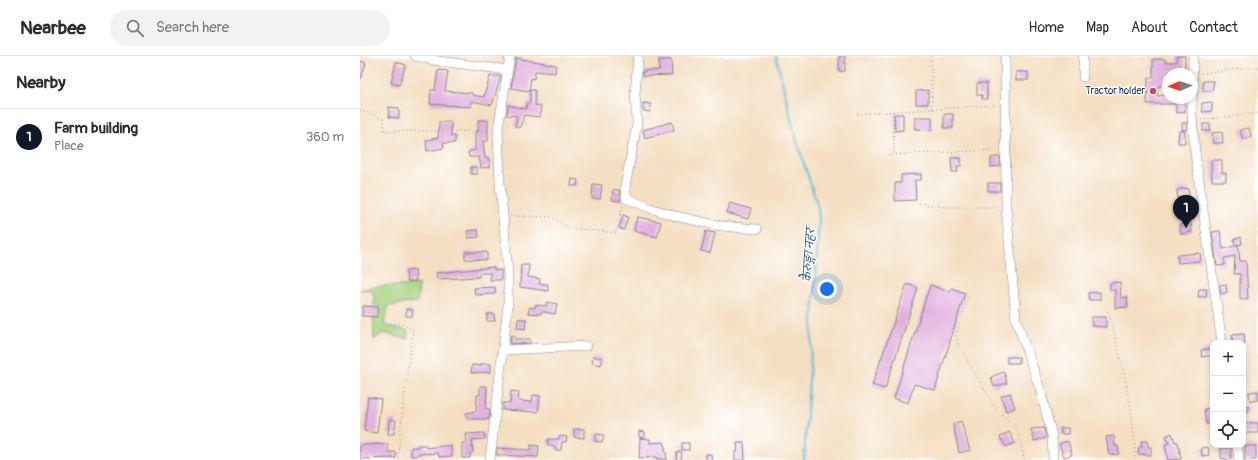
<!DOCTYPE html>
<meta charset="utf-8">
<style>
body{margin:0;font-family:Pangolin,"Playpen Sans Deva",sans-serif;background:#f2f2f3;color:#2b2b33}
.controls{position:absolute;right:12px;bottom:12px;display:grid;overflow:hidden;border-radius:8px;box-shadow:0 2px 6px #0003}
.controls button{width:36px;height:36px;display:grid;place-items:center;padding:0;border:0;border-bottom:1px solid #e1e1e2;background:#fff;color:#2b2b33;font:20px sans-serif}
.compass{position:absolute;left:802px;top:12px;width:36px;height:36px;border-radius:50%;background:#fff;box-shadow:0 2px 6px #0003;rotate:268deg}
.you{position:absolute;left:467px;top:233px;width:14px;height:14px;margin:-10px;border:3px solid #fff;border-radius:50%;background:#1a73e8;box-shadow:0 0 0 6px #1a73e833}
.badge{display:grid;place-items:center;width:26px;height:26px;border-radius:50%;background:#111827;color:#fff;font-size:13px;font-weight:700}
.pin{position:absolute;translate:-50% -33px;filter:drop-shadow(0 1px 2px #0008)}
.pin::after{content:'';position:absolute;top:21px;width:14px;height:12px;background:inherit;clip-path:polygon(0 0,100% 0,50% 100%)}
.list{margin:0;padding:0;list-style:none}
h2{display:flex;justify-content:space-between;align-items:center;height:52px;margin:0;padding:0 16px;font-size:17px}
h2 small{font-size:13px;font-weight:400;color:#7c7c81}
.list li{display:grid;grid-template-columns:26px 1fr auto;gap:12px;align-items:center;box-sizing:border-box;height:56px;padding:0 16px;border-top:1px solid #e1e1e2}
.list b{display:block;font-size:15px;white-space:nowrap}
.list p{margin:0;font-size:13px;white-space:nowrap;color:#7c7c81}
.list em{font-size:13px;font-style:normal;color:#7c7c81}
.icon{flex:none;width:22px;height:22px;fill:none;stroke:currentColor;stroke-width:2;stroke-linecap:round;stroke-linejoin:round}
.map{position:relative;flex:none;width:898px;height:404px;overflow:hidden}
header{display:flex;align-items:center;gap:24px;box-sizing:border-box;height:56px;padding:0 20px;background:#fff;border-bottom:1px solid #e1e1e2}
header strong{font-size:19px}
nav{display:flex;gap:22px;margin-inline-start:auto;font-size:14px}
.search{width:280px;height:36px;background:#f2f2f3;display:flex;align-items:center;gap:10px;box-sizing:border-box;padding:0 14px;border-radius:22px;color:#7c7c81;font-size:15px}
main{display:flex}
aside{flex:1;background:#fff}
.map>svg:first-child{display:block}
.green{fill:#a5d07c;stroke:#60806d}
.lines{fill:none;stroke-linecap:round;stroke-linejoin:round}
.stream{stroke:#51b5d0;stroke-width:2}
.building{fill:#e1b1de}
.minor-casing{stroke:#888790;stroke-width:10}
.path{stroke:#888790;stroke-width:1;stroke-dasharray:1 3;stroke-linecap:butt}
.minor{stroke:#fff;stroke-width:9}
.poi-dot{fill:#d1495b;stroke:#fff;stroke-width:1.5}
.labels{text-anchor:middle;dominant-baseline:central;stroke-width:3;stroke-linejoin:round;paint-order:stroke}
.poi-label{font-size:10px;fill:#1b2f5e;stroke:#fff;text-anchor:end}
.water-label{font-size:11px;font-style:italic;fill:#2e5e86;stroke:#fff}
</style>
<header>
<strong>Nearbee</strong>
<div class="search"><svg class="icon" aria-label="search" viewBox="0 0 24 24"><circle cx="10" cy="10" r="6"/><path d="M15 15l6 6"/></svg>Search here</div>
<nav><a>Home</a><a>Map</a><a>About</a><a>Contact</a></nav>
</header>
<main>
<aside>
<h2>Nearby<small></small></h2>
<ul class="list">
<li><span class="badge">1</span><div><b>Farm building</b><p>Place</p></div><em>360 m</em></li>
</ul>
</aside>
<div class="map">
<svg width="898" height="404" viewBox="0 0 898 404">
<rect width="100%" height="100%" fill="#fff"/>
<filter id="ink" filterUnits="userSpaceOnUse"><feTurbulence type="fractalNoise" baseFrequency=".025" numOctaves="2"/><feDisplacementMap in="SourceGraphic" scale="8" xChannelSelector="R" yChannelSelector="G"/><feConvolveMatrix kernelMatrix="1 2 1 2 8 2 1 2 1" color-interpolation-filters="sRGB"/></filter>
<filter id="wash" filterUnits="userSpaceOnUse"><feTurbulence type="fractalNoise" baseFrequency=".012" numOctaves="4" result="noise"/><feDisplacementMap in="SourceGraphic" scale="16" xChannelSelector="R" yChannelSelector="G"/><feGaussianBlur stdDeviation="0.9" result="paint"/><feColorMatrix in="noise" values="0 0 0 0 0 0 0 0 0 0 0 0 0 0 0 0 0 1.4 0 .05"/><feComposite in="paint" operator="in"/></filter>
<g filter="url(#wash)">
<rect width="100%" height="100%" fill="#f4dfc2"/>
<path class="green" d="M 52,228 L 59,229 L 57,246 L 28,250 L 24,269 L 48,275 L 47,283 L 23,277 L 14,284 C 12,267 17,251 12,234 L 0,234 L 19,230 L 46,230 Z"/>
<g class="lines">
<path class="stream" d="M 416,0 L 434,76 L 458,151 L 459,166 L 444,404"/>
</g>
<g id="blocks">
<g class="building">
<rect x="479" y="0" width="6" height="15"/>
<path d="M 817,0 L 825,0 L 825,15 L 808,15 L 808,30 L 798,30 L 797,40 L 807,39 L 808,42 L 825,42 L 825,56 L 816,57 L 816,48 L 787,48 L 788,22 L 793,22 L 793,3 L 805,3 L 805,6 L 817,6 Z"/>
<path d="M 156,2 L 196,9 L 195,17 L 175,15 L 174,23 L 171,22 L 169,35 L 151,32 Z"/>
<path d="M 299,4 L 311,4 L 312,19 L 283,20 L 283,15 L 299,14 Z"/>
<path d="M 0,5 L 6,7 L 1,23 L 0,23 Z"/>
<path d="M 36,6 L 46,9 L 39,29 L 31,27 Z"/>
<path d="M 78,14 L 88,15 L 85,35 L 112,37 L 112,39 L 124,41 L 130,20 L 141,20 L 132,49 L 111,45 L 111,51 L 70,48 L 71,34 L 75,34 Z"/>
<rect x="656" y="16" width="12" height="8"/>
<path d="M 843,25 L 854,25 L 852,35 L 843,35 Z"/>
<path d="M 617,27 L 627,27 L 627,43 L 622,43 L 622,39 L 617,39 Z"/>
<path d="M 170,34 L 175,34 L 175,49 L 181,50 L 180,61 L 164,59 L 160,72 L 155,70 L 157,60 L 147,59 L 148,49 L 166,53 L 167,47 L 170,47 Z"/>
<path d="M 568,34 L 568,48 L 556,48 L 556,35 Z"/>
<path d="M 852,46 L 852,55 L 842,56 L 842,47 Z"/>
<path d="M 283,47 L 291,48 L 290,56 L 283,55 Z"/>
<path d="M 29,51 L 39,52 L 39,62 L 29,61 Z"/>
<path d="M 534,58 L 543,58 L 543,74 L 535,75 Z"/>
<rect x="584" y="58" width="9" height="14"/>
<path d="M 555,61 L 572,61 L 572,74 L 555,73 Z"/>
<path d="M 118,64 L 128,64 L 128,85 L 123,85 L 125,102 L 129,102 L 130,111 L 121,112 L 119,101 L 109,101 L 108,96 L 115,94 L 115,76 L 118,76 Z"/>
<path d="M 79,66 L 91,66 L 91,80 L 95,80 L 95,87 L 83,87 L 84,92 L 67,95 L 66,84 L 78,82 Z"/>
<path d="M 312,66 L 314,74 L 285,82 L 283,74 Z"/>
<path d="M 822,67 L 827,67 L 827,73 L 822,74 Z"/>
<rect x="843" y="68" width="7" height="7"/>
<path d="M 889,72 L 891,80 L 883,84 L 880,74 Z"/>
<path d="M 819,75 L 825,75 L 825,87 L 818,87 Z"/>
<path d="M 862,76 L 863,87 L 853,87 L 852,77 Z"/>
<path d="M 640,100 L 640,110 L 631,111 L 631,102 Z"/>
<path d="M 591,102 L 601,102 L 601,110 L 597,110 L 598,116 L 592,116 Z"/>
<path d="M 851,104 L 862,104 L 862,117 L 866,117 L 866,125 L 852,125 Z"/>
<rect x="111" y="111" width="6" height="7"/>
<path d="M 561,118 L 561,124 L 555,124 L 556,144 L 535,145 L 535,127 L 541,127 L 541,119 Z"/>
<path d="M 212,123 L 218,124 L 217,130 L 211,130 Z"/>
<rect x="628" y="127" width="12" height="8"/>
<path d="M 233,128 L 242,129 L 240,143 L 232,143 Z"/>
<path d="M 828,132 L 829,140 L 818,142 L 817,134 Z"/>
<path d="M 253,134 L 259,134 L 261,145 L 252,144 Z"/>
<path d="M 370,147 L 391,153 L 388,163 L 367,157 Z"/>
<path d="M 827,149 L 834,151 L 833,161 L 830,160 L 832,176 L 821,178 L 819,169 L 825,168 Z"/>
<path d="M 263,159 L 268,161 L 264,174 L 259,172 Z"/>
<path d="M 277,161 L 301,166 L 297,181 L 274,175 Z"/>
<path d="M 118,174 L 119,181 L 108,182 L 107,175 Z"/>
<path d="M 346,175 L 355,177 L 350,197 L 341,195 Z"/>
<path d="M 860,175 L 863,193 L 878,189 L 880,205 L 886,205 L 888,243 L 880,243 L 880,218 L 874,218 L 875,200 L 864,202 L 865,209 L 857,210 L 852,176 Z"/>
<path d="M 881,181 L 882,188 L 875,189 L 874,183 Z"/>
<path d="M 105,196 L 127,196 L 127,204 L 105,203 Z"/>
<path d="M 840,197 L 841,205 L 818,207 L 817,199 Z"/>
<path d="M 161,209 L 169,209 L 168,221 L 180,223 L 179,228 L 188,228 L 188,235 L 160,231 Z"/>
<path d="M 134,211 L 134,214 L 141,214 L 141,224 L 130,224 L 130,217 L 119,217 L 119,221 L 77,223 L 76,217 Z"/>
<path d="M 55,214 L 56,225 L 47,226 L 46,215 Z"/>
<path d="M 760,226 L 761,242 L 767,241 L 768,251 L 755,252 L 755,234 L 750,234 L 750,227 Z"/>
<path d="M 547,228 L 558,232 L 525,333 L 512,329 Z"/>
<path d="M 866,228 L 867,236 L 861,238 L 860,229 Z"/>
<path d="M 570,229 L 590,236 L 591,232 L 605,237 L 575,334 L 554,328 L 548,347 L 534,342 Z"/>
<path d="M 135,231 L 135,238 L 115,239 L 114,232 Z"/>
<path d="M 839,233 L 847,233 L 846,241 L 838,241 Z"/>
<path d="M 740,236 L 740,244 L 729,244 L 728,237 Z"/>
<path d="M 187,246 L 197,248 L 195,258 L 185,256 L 181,256 L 181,258 L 168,257 L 170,251 L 175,252 L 175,249 L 186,250 Z"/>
<path d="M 3,250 L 18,251 L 17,261 L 2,260 Z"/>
<path d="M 46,253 L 53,254 L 52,260 L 46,260 Z"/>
<path d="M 127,258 L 134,258 L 135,265 L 127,265 Z"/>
<path d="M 732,261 L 746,261 L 746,271 L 732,270 Z"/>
<path d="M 158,263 L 166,263 L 165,273 L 157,272 Z"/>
<path d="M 884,278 L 885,287 L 873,287 L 872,279 Z"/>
<path d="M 151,279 L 155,280 L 155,283 L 170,283 L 170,287 L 150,288 Z"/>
<path d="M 853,292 L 853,299 L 842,301 L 841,294 Z"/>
<path d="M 233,300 L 242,302 L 241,309 L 232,307 Z"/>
<rect x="647" y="301" width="12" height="6"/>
<path d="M 121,308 L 131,308 L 131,316 L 111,317 L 112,309 L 121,310 Z"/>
<path d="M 644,316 L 647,327 L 634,331 L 631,321 Z"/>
<path d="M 120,330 L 127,330 L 126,353 L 130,353 L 129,363 L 107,363 L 106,357 L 116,355 L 117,339 L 120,339 Z"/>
<path d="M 151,335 L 159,336 L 158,345 L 172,346 L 173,339 L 180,340 L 178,356 L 143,354 L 143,347 L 150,347 Z"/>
<path d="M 898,335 L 898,344 L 890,345 L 889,336 Z"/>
<path d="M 650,337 L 655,352 L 646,355 L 641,340 Z"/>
<path d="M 8,341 L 21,343 L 17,377 L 4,375 Z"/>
<path d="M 888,350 L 889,357 L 883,358 L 883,351 Z"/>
<path d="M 853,352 L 853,367 L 846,368 L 844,353 Z"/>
<path d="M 29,364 L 36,364 L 34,378 L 28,378 Z"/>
<path d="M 601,365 L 610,394 L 599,397 L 593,368 Z"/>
<rect x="884" y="367" width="14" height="10"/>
<path d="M 684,372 L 686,382 L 674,385 L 671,373 Z"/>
<rect x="701" y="372" width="7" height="6"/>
<path d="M 214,373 L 224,373 L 224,382 L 214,381 Z"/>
<path d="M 279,375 L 285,376 L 285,382 L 279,381 Z"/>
<path d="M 649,376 L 655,387 L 646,391 L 640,381 Z"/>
<path d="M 124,377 L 125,383 L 112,384 L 113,397 L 110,397 L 110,402 L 102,402 L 102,387 L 107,387 L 106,378 Z"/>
<path d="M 812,377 L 815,386 L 818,386 L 821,403 L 808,404 L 805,388 L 809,387 L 806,380 Z"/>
<path d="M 236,378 L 244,379 L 242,386 L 235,385 Z"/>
<path d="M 200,380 L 207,381 L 206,386 L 202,386 L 201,394 L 195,394 L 195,390 L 188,389 L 188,383 L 199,383 Z"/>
<path d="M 754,380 L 755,390 L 758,390 L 759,398 L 749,399 L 746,381 Z"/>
<path d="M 280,382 L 290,383 L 290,387 L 304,386 L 307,403 L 297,403 L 297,401 L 279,402 Z"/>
<path d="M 708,385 L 712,399 L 704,401 L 699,388 Z"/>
<path d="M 781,385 L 787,385 L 788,391 L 791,391 L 791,399 L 778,398 L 779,391 L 782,391 Z"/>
<rect x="322" y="387" width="7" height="7"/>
<path d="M 377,387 L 384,387 L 385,404 L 375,404 L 375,395 L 378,395 Z"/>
<path d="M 28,388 L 28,396 L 36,396 L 36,402 L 0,403 L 0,389 Z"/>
<path d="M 58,389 L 66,389 L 66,392 L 91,389 L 92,400 L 79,401 L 78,397 L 57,398 L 57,400 L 51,400 L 51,391 L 58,391 Z"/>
<path d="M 171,389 L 179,390 L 178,401 L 137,399 L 137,392 L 171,394 Z"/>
<rect x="885" y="390" width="11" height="14"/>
<path d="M 848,391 L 849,399 L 842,400 L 841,392 Z"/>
<path d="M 861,392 L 871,392 L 871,404 L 861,402 Z"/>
<path d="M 317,396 L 322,396 L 321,404 L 316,404 Z"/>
<path d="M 346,398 L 351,398 L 352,404 L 346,404 Z"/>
</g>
</g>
</g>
<g filter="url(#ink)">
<use href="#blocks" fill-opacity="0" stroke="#888790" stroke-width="1"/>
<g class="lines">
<defs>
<g id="minor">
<path d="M 55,0 L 79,5 L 148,14"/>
<path d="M 278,0 L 275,37 L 277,68 L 265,131 L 266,142 L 290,152 L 315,160 L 361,170 L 397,173"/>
<path d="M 645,0 L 646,151 L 656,263 L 680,333 L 692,380 L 693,404"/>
<path d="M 723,0 L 723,21"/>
<path d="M 833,0 L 832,59 L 835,97 L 862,287"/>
<path d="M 144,294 L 227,290"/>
<path d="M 877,389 L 879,404"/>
<path d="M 130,404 L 148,249 L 148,218 L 140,127 L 138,74 L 150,0"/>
</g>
</defs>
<use href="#minor" class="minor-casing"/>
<g class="path">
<path d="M 571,0 L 572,53"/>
<path d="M 841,17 L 898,11"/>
<path d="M 0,54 L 24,63 L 24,75 L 130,75"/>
<path d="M 533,55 L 534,98"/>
<path d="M 497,58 L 636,49"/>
<path d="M 841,64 L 898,57"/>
<path d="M 528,99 L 637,94"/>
<path d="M 559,147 L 584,151 L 638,151"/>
<path d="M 150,160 L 191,161 L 209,172 L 256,177 L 263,149"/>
<path d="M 608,241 L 596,279 L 597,287 L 635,351 L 656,372 L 665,404"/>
<path d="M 748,255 C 761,304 775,353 775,404"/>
<path d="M 30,268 L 42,268 L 53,274 L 40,376 L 38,404"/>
</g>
<use href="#minor" class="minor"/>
</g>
</g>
<circle class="poi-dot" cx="793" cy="35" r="4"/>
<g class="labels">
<g class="poi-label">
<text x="785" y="35">Tractor holder</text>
</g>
<g class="water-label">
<text transform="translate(449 199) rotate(-86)">केेरुङ्गा नहर</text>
</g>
</g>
</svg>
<div class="controls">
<button>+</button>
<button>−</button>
<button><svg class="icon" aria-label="locate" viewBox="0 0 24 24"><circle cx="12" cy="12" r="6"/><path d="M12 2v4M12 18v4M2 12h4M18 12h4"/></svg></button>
</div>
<svg class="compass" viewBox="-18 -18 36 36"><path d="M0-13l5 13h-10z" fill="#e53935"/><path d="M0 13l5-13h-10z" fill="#7c7c81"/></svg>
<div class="you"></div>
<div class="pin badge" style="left:826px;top:172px">1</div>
</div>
</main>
